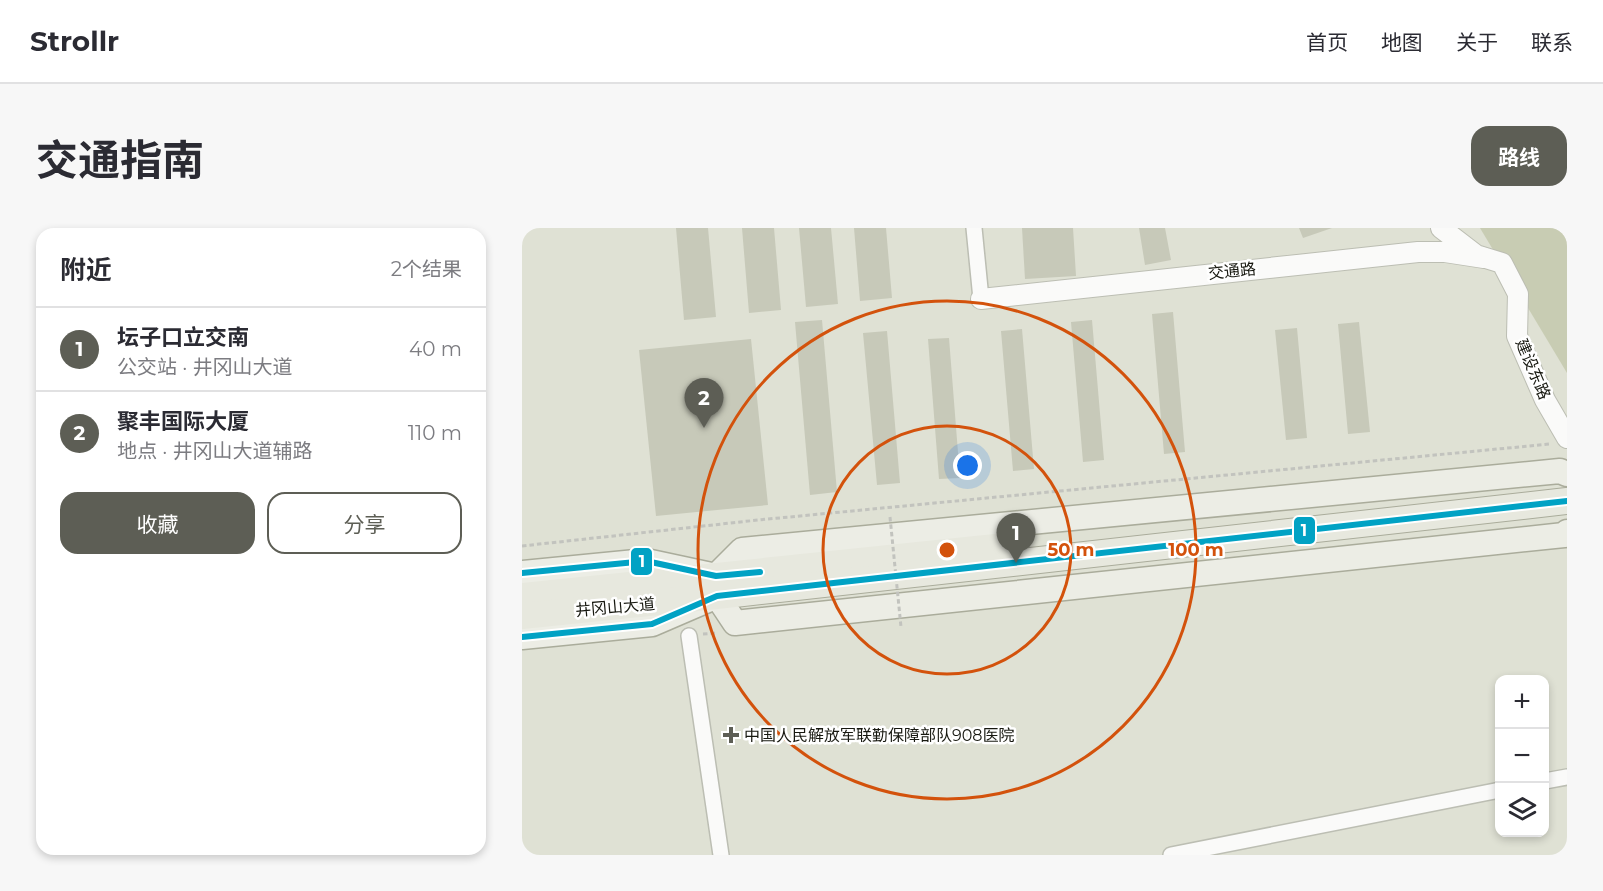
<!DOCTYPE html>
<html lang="zh">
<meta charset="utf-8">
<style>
body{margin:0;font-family:Montserrat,"Noto Sans SC",sans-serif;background:#f7f7f7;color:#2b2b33}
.controls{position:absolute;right:18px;bottom:18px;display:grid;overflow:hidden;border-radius:12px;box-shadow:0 3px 9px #0003}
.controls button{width:54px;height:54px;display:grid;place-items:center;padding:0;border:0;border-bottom:2px solid #e1e1e2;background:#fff;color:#2b2b33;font:30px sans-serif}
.you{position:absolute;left:446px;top:238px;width:21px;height:21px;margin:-15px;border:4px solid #fff;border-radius:50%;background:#1a73e8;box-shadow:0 0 0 9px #1a73e833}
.badge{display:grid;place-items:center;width:39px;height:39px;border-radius:50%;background:#5d5e55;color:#fff;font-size:20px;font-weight:700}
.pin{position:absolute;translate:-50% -50px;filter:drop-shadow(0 2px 3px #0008)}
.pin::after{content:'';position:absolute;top:32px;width:21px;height:18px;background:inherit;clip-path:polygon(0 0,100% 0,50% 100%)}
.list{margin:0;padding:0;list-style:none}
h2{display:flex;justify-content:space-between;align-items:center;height:78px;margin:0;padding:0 24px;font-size:26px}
h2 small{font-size:20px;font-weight:400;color:#7c7c81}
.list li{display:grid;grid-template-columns:39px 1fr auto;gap:18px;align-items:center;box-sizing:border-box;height:84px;padding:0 24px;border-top:2px solid #e1e1e2}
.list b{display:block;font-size:22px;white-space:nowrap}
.list p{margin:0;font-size:20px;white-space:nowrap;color:#7c7c81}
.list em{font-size:20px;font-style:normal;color:#7c7c81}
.actions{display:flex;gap:12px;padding:18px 24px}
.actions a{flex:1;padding:14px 0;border:2px solid #5d5e55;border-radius:18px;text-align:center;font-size:21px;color:#5d5e55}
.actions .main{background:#5d5e55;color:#fff}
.icon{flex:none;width:33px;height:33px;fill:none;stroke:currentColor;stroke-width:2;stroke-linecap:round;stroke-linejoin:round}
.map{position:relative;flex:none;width:1045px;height:627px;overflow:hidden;border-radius:18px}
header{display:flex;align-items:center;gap:36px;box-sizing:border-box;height:84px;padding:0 30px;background:#fff;border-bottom:2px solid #e1e1e2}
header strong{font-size:28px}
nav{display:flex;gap:33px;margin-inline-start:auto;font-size:21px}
.intro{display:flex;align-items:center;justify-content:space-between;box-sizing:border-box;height:144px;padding:0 36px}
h1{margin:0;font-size:42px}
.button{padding:15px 27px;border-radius:18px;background:#5d5e55;color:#fff;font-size:21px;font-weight:700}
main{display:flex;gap:36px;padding:0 36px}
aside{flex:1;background:#fff;border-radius:18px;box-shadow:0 3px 9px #0003}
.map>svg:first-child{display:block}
.green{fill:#c8ccb3}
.building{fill:#c7c9b9}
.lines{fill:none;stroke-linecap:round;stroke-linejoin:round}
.minor-casing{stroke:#bcbeb3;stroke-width:18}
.tertiary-casing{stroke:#bcbeb3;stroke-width:22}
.primary-casing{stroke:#aaac9b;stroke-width:27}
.trunk-casing{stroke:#aaac9b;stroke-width:28}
.path{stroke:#c2c3be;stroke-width:3;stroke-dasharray:4.5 3;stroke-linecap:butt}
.minor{stroke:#fafaf9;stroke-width:15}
.tertiary{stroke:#fafaf9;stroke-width:20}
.primary{stroke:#ecede5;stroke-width:24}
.trunk{stroke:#e7e8de;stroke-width:26}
.path-bridge{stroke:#c2c3be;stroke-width:3;stroke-dasharray:4.5 3;stroke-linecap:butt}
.bus-1-casing{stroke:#fff;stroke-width:10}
.bus-1{stroke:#01a2c4;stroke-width:6}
.ring{fill:none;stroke:#d3520c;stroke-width:3}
.poi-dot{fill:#5d5e55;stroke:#fff;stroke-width:2}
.labels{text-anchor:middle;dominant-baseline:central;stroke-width:5;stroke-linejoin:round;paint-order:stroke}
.street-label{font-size:16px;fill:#171810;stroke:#fff}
.poi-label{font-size:16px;fill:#171810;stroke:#fff;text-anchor:start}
.centre{fill:#d3520c;stroke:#fff;stroke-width:3}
.ring-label{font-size:18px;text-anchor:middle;font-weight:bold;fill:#d3520c;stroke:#fff;stroke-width:5;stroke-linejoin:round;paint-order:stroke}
.line-badge{stroke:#fff;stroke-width:2}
.badge-label{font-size:16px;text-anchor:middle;font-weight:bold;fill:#fff}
</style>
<header>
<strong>Strollr</strong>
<nav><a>首页</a><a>地图</a><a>关于</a><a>联系</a></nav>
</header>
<div class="intro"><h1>交通指南</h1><a class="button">路线</a></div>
<main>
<aside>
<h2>附近<small>2个结果</small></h2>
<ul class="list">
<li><span class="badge">1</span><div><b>坛子口立交南</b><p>公交站 · 井冈山大道</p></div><em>40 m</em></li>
<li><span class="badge">2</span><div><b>聚丰国际大厦</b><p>地点 · 井冈山大道辅路</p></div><em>110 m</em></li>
</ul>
<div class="actions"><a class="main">收藏</a><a>分享</a></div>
</aside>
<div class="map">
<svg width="1045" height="627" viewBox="0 0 1045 627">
<rect width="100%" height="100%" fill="#dfe1d4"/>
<path class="green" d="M 958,0 L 1045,0 L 1045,145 Z"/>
<g class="building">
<path d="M 154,0 L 186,0 L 194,89 L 162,92 Z"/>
<path d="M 220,0 L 252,0 L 259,82 L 227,85 Z"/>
<path d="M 277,0 L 309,0 L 316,76 L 284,79 Z"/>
<path d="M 332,0 L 364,0 L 370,70 L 338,73 Z"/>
<path d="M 500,0 L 551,0 L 554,48 L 503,51 Z"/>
<path d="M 617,0 L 643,0 L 649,32 L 623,37 Z"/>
<path d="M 777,0 L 810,0 L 781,10 Z"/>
<path d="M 651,84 L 663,224 L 642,226 L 630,86 Z"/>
<path d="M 300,92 L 315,264 L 288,267 L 273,94 Z"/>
<path d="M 570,92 L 582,232 L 561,234 L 549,94 Z"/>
<path d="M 837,94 L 848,204 L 826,206 L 816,96 Z"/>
<path d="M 775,100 L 785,210 L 764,212 L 753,102 Z"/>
<path d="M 500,101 L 512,241 L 491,243 L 479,103 Z"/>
<path d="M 365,103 L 378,255 L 355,257 L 341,105 Z"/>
<path d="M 427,110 L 438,250 L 417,251 L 406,111 Z"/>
<path d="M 229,111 L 246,277 L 134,288 L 117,122 Z"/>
</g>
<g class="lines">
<defs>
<g id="minor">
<path d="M 452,0 L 459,71"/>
<path d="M 167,408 L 199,627"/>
<path d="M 1023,553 L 1045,549"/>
<path d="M 649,627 L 978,562"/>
</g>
<g id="tertiary">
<path d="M 919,0 L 954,27 L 980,35 L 996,66 L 995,108 L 1023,172 L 1045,210"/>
<path d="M 459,71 L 896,24 L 923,24 L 962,30"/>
</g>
<g id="primary">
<path d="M 0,345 L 124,333 L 194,348 L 220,322 L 1038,243 L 1045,246"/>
<path d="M 0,409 L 130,396 L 195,368 L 213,395 L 1042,307 L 1045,304"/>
</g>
<g id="trunk">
<path d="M 0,368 L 483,318"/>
<path d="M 0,388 L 195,368 L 1045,273"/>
</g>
</defs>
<use href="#minor" class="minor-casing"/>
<use href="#tertiary" class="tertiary-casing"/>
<use href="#primary" class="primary-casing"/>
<use href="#trunk" class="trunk-casing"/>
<g class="path">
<path d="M 0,318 L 236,292 L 1028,216"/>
<path d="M 181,406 L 195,405"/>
</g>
<use href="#minor" class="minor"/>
<use href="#tertiary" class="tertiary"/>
<use href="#primary" class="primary"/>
<use href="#trunk" class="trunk"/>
<path class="path-bridge" d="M 368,289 L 379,399"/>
<defs>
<g id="bus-1">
<path d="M 0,345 L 124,333 L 194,348 L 238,344"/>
<path d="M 0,409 L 130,396 L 195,368 L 1045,273"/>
</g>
</defs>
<use href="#bus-1" class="bus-1-casing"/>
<use href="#bus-1" class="bus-1"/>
</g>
<g class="ring">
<circle cx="425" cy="322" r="124"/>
<circle cx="425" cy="322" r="249"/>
</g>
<path class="poi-dot" d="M206 498h6v6h6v6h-6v6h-6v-6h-6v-6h6z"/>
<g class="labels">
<g class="street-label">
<text transform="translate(710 43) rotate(-6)">交通路</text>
<text transform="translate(1011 141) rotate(67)">建设东路</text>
<text transform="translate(93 379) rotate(-5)">井冈山大道</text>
</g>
<g class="poi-label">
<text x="222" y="507">中国人民解放军联勤保障部队908医院</text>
</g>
</g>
<circle cx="425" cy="322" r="9" class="centre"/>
<g class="ring-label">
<text x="549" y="328">50 m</text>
<text x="674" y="328">100 m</text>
</g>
<g class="line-badge">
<rect x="771" y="288" width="23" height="29" rx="6" fill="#01a2c4"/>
<rect x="108" y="319" width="23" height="29" rx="6" fill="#01a2c4"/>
</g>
<g class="badge-label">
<text x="782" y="308">1</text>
<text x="120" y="339">1</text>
</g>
</svg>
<div class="controls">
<button>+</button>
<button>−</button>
<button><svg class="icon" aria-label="layers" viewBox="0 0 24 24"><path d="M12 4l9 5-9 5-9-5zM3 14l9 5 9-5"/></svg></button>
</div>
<div class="you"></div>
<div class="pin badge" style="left:494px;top:335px">1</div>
<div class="pin badge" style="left:182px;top:200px">2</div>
</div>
</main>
